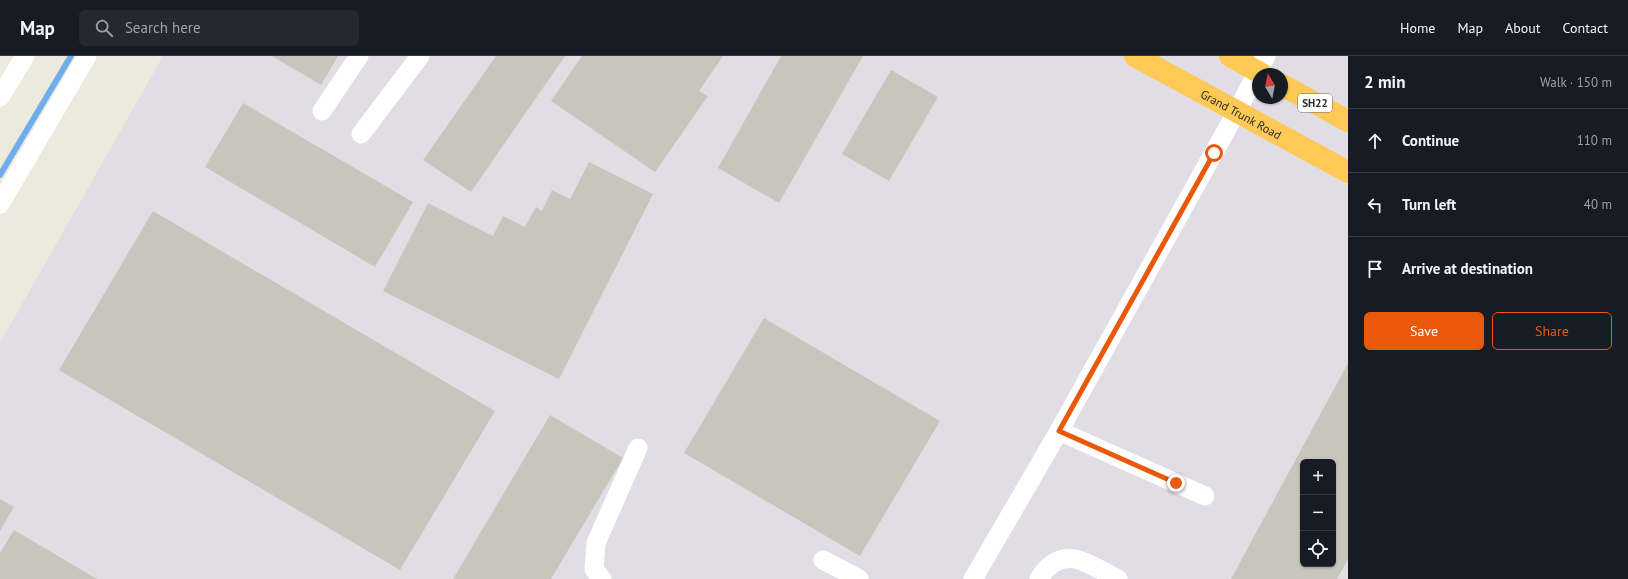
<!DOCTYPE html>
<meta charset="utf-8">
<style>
body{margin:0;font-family:"PT Sans",sans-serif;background:#242831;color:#f1f3f6}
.controls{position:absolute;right:12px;bottom:12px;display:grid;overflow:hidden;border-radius:6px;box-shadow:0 1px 3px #0004}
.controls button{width:36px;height:36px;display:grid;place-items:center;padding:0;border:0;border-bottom:1px solid #363941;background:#171b24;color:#f1f3f6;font:20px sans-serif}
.compass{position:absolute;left:1252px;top:12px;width:36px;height:36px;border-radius:50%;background:#171b24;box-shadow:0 1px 3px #0004;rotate:350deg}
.stop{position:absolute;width:12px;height:12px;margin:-9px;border:3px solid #ea580c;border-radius:50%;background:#fff}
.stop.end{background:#ea580c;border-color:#fff;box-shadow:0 1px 4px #0008}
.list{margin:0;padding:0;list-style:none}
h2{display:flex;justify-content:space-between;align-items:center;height:52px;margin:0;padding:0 16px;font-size:17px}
h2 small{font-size:13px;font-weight:400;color:#9ea1a6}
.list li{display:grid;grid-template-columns:26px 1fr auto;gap:12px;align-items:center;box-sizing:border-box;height:64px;padding:0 16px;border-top:1px solid #363941}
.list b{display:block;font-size:15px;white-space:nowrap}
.list em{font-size:13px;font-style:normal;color:#9ea1a6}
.actions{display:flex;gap:8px;padding:12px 16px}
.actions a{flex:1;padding:9px 0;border:1px solid #ea580c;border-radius:6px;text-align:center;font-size:14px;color:#ea580c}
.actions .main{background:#ea580c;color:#fff}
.icon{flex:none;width:22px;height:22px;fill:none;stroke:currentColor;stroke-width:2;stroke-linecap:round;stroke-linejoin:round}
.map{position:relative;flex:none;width:1348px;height:523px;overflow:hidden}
header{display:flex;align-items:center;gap:24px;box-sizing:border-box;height:56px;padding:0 20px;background:#171b24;border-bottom:1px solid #363941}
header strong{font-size:19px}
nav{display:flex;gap:22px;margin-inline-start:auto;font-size:14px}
.search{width:280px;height:36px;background:#242831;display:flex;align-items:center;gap:10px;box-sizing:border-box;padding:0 14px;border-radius:6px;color:#9ea1a6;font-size:15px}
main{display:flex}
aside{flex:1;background:#171b24}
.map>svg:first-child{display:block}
.industrial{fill:#e1dde5;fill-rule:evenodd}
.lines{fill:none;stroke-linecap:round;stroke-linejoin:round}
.stream{stroke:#70adee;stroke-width:6}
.building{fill:#c8c6bc;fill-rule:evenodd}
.minor{stroke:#fff;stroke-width:19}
.highway{stroke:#fec956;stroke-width:22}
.route{stroke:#ea580c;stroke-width:5}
.labels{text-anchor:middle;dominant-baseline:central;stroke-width:3.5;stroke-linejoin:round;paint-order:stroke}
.shield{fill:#fff;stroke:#6a6a6a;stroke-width:1}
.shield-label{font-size:11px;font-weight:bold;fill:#2a2a2a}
.street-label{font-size:12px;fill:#2a2a2a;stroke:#fff}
</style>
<header>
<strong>Map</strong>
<div class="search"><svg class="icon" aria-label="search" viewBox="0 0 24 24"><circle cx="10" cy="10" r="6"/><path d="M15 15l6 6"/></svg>Search here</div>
<nav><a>Home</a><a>Map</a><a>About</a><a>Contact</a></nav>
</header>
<main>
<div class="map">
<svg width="1348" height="523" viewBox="0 0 1348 523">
<rect width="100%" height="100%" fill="#eceadc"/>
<path class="industrial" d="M 163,0 L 1348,0 L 1348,523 L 0,523 L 0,287 ZM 1258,18 L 1282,18 L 1282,42 L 1258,42 ZM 1303,406 L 1333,406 L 1333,508 L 1303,508 Z"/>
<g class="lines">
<path class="stream" d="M 0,119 L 71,0"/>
</g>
<g class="building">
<path d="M 272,0 L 338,0 L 321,29 Z"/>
<path d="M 496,0 L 565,0 L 471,136 L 423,104 Z"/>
<path d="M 582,0 L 723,0 L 699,35 L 708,40 L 655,116 L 551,45 Z"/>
<path d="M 781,0 L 863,0 L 779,147 L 718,112 Z"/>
<path d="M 891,14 L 938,41 L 889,125 L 842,98 Z"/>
<path d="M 243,47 L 413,146 L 375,211 L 205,111 Z"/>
<path d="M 589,106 L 653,138 L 559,323 L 383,235 L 428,147 L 493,180 L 503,160 L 525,171 L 536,151 L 542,155 L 552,134 L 570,143 Z"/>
<path d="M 153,155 L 495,355 L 400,514 L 59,314 Z"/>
<path d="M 764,262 L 940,365 L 860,500 L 684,397 Z"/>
<path d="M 1348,307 L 1348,503 L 1337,523 L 1231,523 ZM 1303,406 L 1333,406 L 1333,508 L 1303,508 Z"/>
<path d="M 550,359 L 623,402 L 551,523 L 453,523 Z"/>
<path d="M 0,443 L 14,451 L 0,475 Z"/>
<path d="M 14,474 L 97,523 L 0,523 L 0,497 Z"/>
</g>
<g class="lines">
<g class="minor">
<path d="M 0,41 L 25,0"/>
<path d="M 322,55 L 359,0"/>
<path d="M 361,78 L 420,0"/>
<path d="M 0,148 L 87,0"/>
<path d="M 1059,375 L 1205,440"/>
<path d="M 823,504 L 859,523"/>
<path d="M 602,523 L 594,513 L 596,487 L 638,392"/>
<path d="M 973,523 L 1059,375 L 1237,55 L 1266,0"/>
<path d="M 1039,523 C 1046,510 1059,500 1075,503 C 1084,504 1108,518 1118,523"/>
</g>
<g class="highway">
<path id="s1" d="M 1135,0 L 1348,116"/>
<path d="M 1230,0 L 1262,18"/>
<path d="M 1282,29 L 1348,65"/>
</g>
</g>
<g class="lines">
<path class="route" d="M 1176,427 L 1059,375 L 1214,97"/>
</g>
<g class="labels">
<rect class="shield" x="1298" y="38" width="34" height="18" rx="3"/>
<g class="shield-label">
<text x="1315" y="47">SH22</text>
</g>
<g class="street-label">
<text stroke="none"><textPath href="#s1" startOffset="121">Grand Trunk Road</textPath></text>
</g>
</g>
</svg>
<div class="controls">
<button>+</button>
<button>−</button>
<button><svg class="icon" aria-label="locate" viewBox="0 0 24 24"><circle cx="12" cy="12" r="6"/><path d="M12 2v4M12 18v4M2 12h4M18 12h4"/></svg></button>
</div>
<svg class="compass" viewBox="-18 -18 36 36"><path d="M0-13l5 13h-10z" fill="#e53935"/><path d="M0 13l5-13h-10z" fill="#9ea1a6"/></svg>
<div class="stop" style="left:1214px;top:97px"></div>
<div class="stop end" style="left:1176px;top:427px"></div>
</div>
<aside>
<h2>2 min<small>Walk · 150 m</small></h2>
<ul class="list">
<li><svg class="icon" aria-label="ahead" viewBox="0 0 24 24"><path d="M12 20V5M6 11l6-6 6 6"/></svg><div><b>Continue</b></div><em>110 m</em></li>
<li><svg class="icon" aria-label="left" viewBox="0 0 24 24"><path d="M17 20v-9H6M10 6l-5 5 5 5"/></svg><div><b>Turn left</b></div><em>40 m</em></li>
<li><svg class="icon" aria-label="arrive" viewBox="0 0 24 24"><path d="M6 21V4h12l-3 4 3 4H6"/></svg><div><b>Arrive at destination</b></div></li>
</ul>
<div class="actions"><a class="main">Save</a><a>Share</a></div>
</aside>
</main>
